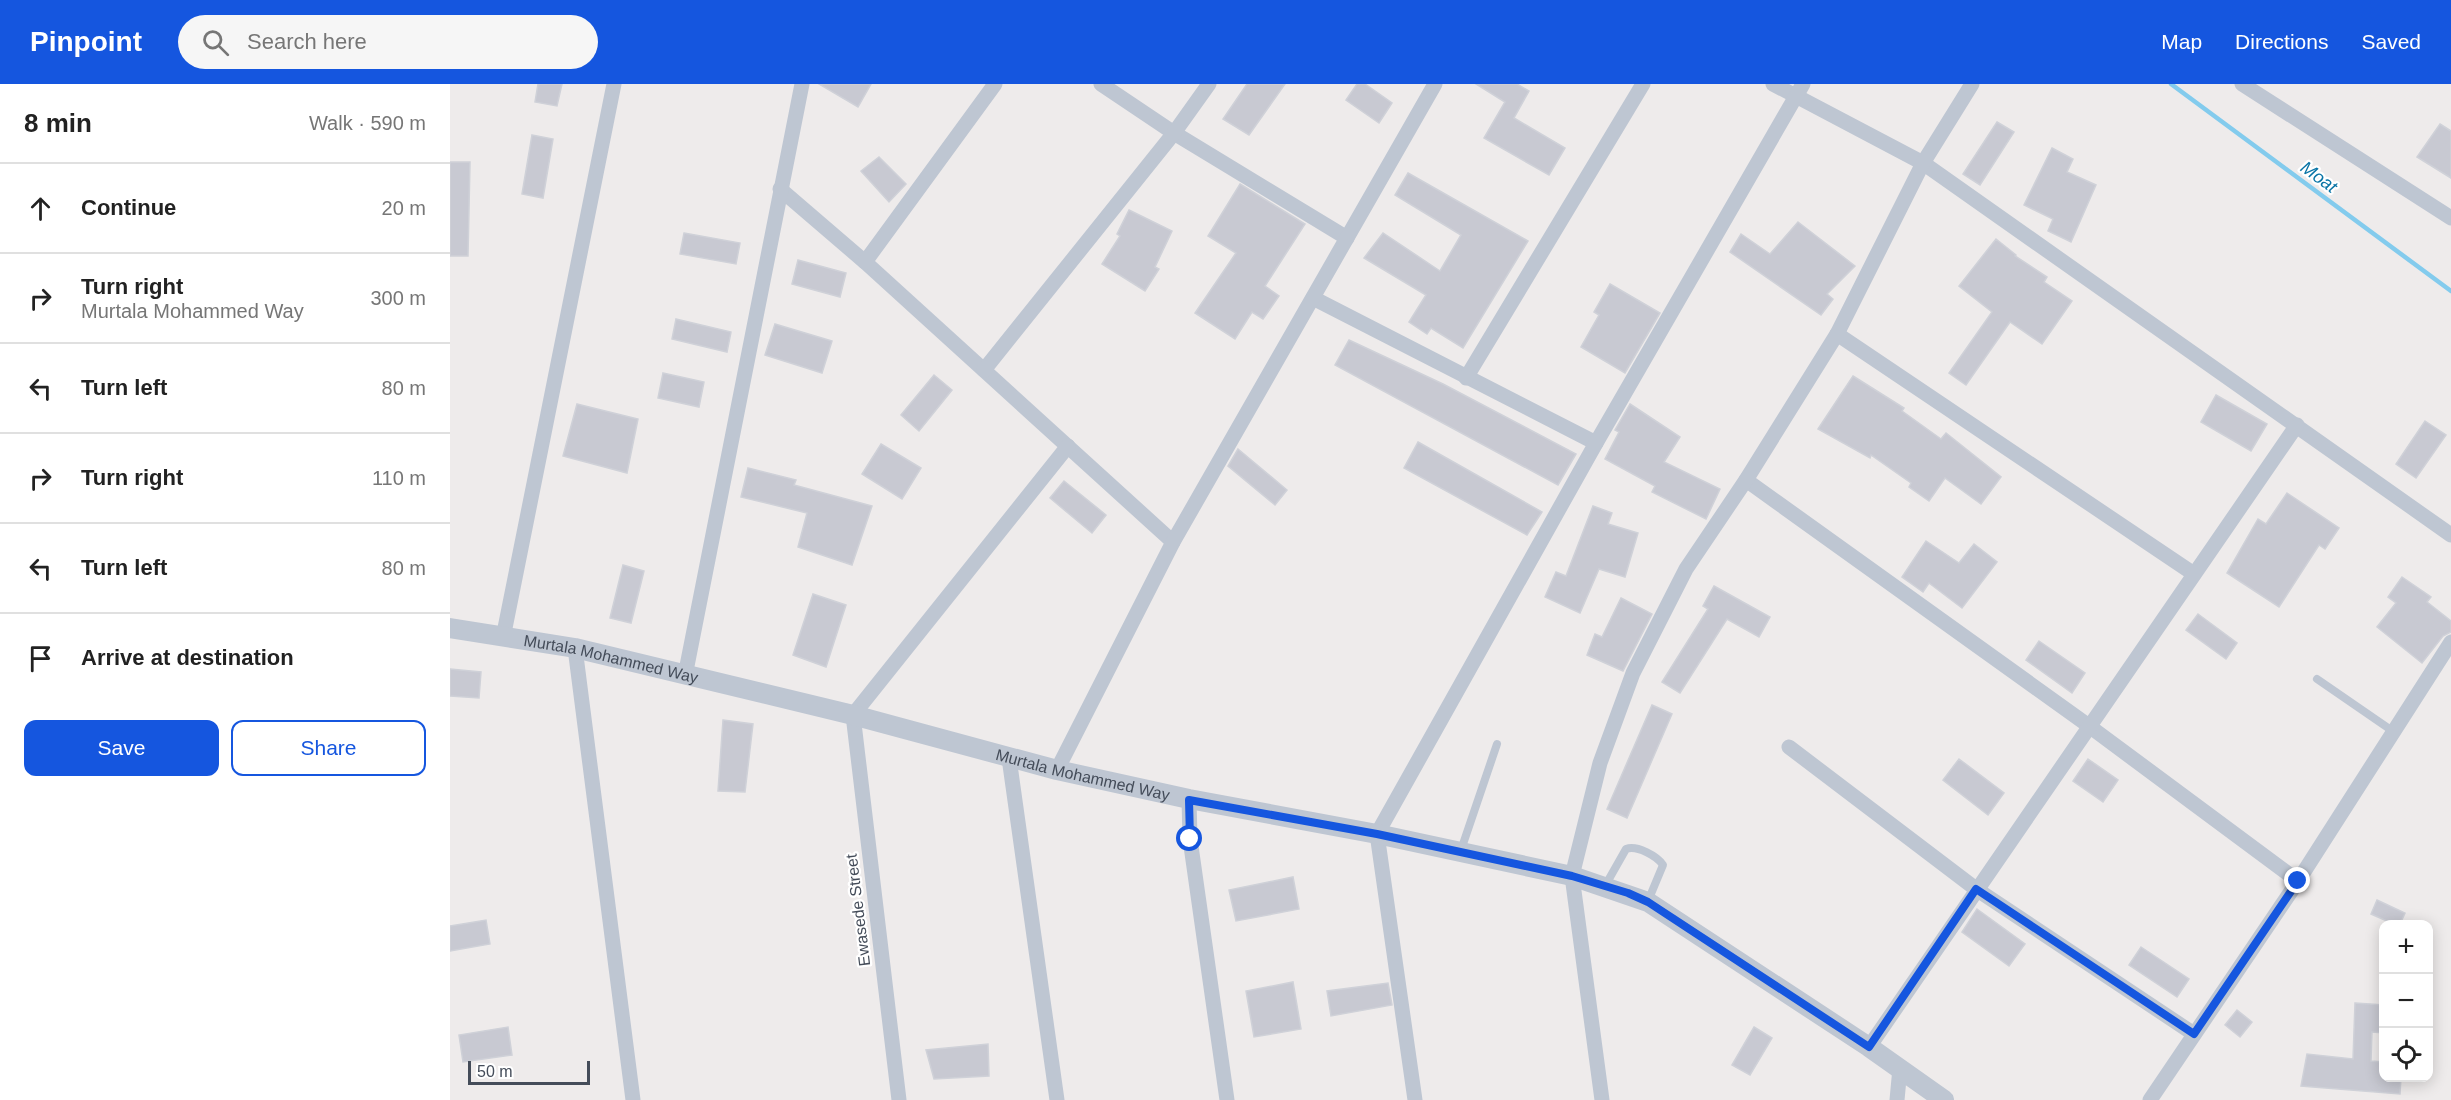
<!DOCTYPE html>
<meta charset="utf-8">
<style>
body{margin:0;font-family:Helvetica,sans-serif;background:#f6f6f6;color:#222}
.controls{position:absolute;right:18px;bottom:18px;display:grid;overflow:hidden;border-radius:12px;box-shadow:0 3px 15px #0003}
.controls button{width:54px;height:54px;display:grid;place-items:center;padding:0;border:0;border-bottom:2px solid #e0e0e0;background:#fff;color:#222;font:30px sans-serif}
.scale{position:absolute;left:18px;bottom:15px;width:122px;box-sizing:border-box;padding-left:6px;border:3px solid #444c59;border-top:0;font-size:16px;line-height:21px;white-space:nowrap;color:#444c59;-webkit-text-stroke:4px #fff;paint-order:stroke}
.stop{position:absolute;width:18px;height:18px;margin:-14px;border:4px solid #1556df;border-radius:50%;background:#fff}
.stop.end{background:#1556df;border-color:#fff;box-shadow:0 2px 6px #0008}
.list{margin:0;padding:0;list-style:none}
h2{display:flex;justify-content:space-between;align-items:center;height:78px;margin:0;padding:0 24px;font-size:26px}
h2 small{font-size:20px;font-weight:400;color:#767676}
.list li{display:grid;grid-template-columns:39px 1fr auto;gap:18px;align-items:center;box-sizing:border-box;height:90px;padding:0 24px;border-top:2px solid #e0e0e0}
.list b{display:block;font-size:22px;white-space:nowrap}
.list p{margin:0;font-size:20px;white-space:nowrap;color:#767676}
.list em{font-size:20px;font-style:normal;color:#767676}
.actions{display:flex;gap:12px;padding:18px 24px}
.actions a{flex:1;padding:14px 0;border:2px solid #1556df;border-radius:12px;text-align:center;font-size:21px;color:#1556df}
.actions .main{background:#1556df;color:#fff}
.icon{flex:none;width:33px;height:33px;fill:none;stroke:currentColor;stroke-width:2;stroke-linecap:round;stroke-linejoin:round}
.map{position:relative;flex:none;width:2001px;height:1016px;overflow:hidden}
header{display:flex;align-items:center;gap:36px;box-sizing:border-box;height:84px;padding:0 30px;background:#1556df;color:#fff}
header strong{font-size:28px}
nav{display:flex;gap:33px;margin-inline-start:auto;font-size:21px}
.search{width:420px;height:54px;background:#f6f6f6;display:flex;align-items:center;gap:15px;box-sizing:border-box;padding:0 21px;border-radius:33px;color:#767676;font-size:22px}
main{display:flex}
aside{flex:1;background:#fff}
.map>svg:first-child{display:block}
.lines{fill:none;stroke-linecap:round;stroke-linejoin:round}
.stream{stroke:#83cbed;stroke-width:4.5}
.building{fill:#c8c9d2;stroke:#cfd1d8;stroke-width:1.5}
.service{stroke:#bec6d2;stroke-width:8}
.minor{stroke:#bec6d2;stroke-width:15}
.tertiary{stroke:#bec6d2;stroke-width:20}
.route{stroke:#1556df;stroke-width:8}
.labels{text-anchor:middle;dominant-baseline:central;stroke-width:4.5;stroke-linejoin:round;paint-order:stroke}
.street-label{font-size:16px;fill:#444c59;stroke:#fff}
.water-label{font-size:18px;font-style:italic;fill:#0974a6;stroke:#fff}
</style>
<header>
<strong>Pinpoint</strong>
<div class="search"><svg class="icon" aria-label="search" viewBox="0 0 24 24"><circle cx="10" cy="10" r="6"/><path d="M15 15l6 6"/></svg>Search here</div>
<nav><a>Map</a><a>Directions</a><a>Saved</a></nav>
</header>
<main>
<aside>
<h2>8 min<small>Walk · 590 m</small></h2>
<ul class="list">
<li><svg class="icon" aria-label="ahead" viewBox="0 0 24 24"><path d="M12 20V5M6 11l6-6 6 6"/></svg><div><b>Continue</b></div><em>20 m</em></li>
<li><svg class="icon" aria-label="right" viewBox="0 0 24 24"><path d="M7 20v-9h11M14 6l5 5-5 5"/></svg><div><b>Turn right</b><p>Murtala Mohammed Way</p></div><em>300 m</em></li>
<li><svg class="icon" aria-label="left" viewBox="0 0 24 24"><path d="M17 20v-9H6M10 6l-5 5 5 5"/></svg><div><b>Turn left</b></div><em>80 m</em></li>
<li><svg class="icon" aria-label="right" viewBox="0 0 24 24"><path d="M7 20v-9h11M14 6l5 5-5 5"/></svg><div><b>Turn right</b></div><em>110 m</em></li>
<li><svg class="icon" aria-label="left" viewBox="0 0 24 24"><path d="M17 20v-9H6M10 6l-5 5 5 5"/></svg><div><b>Turn left</b></div><em>80 m</em></li>
<li><svg class="icon" aria-label="arrive" viewBox="0 0 24 24"><path d="M6 21V4h12l-3 4 3 4H6"/></svg><div><b>Arrive at destination</b></div></li>
</ul>
<div class="actions"><a class="main">Save</a><a>Share</a></div>
</aside>
<div class="map">
<svg width="2001" height="1016" viewBox="0 0 2001 1016">
<rect width="100%" height="100%" fill="#eeebeb"/>
<g class="lines">
<path class="stream" d="M 1721,0 L 2001,207"/>
</g>
<g class="building">
<path d="M 88,0 L 112,0 L 107,22 L 85,18 Z"/>
<path d="M 369,0 L 421,0 L 408,23 Z"/>
<path d="M 797,0 L 835,0 L 799,51 L 773,35 Z"/>
<path d="M 907,0 L 915,0 L 942,19 L 929,39 L 896,16 Z"/>
<path d="M 1026,0 L 1067,0 L 1079,7 L 1064,34 L 1115,64 L 1099,91 L 1034,54 L 1055,18 Z"/>
<path d="M 1547,38 L 1564,48 L 1530,101 L 1513,90 Z"/>
<path d="M 1990,40 L 2001,47 L 2001,94 L 1967,73 Z"/>
<path d="M 82,51 L 103,55 L 93,114 L 72,110 Z"/>
<path d="M 1602,64 L 1623,75 L 1617,88 L 1646,101 L 1621,158 L 1598,147 L 1603,135 L 1574,121 Z"/>
<path d="M 429,73 L 456,100 L 439,118 L 411,87 Z"/>
<path d="M 0,78 L 20,78 L 18,172 L 0,172 Z"/>
<path d="M 958,89 L 1078,157 L 1013,264 L 981,244 L 977,250 L 959,238 L 976,211 L 914,174 L 933,149 L 990,187 L 1011,151 L 945,111 Z"/>
<path d="M 790,100 L 855,140 L 815,202 L 829,212 L 813,235 L 802,228 L 785,255 L 745,229 L 786,169 L 758,152 Z"/>
<path d="M 679,126 L 722,147 L 705,183 L 709,185 L 695,207 L 652,180 L 670,152 L 667,150 Z"/>
<path d="M 1348,138 L 1405,182 L 1377,210 L 1383,215 L 1371,231 L 1280,168 L 1291,150 L 1320,170 Z"/>
<path d="M 234,149 L 290,159 L 286,180 L 230,170 Z"/>
<path d="M 1546,155 L 1566,171 L 1565,172 L 1597,193 L 1594,198 L 1622,217 L 1592,260 L 1560,238 L 1516,301 L 1499,289 L 1542,228 L 1509,202 Z"/>
<path d="M 348,176 L 396,189 L 390,213 L 342,200 Z"/>
<path d="M 1160,200 L 1210,229 L 1175,289 L 1131,263 L 1149,231 L 1144,228 Z"/>
<path d="M 226,235 L 281,248 L 277,268 L 222,255 Z"/>
<path d="M 325,240 L 382,257 L 372,289 L 315,271 Z"/>
<path d="M 899,256 L 993,300 L 1126,370 L 1108,401 L 885,281 Z"/>
<path d="M 213,289 L 254,298 L 249,323 L 208,314 Z"/>
<path d="M 484,291 L 502,306 L 469,347 L 451,331 Z"/>
<path d="M 1403,292 L 1454,324 L 1452,327 L 1491,355 L 1496,349 L 1551,393 L 1531,420 L 1495,394 L 1479,417 L 1459,403 L 1461,399 L 1421,371 L 1420,374 L 1368,345 Z"/>
<path d="M 1766,311 L 1817,340 L 1801,367 L 1751,338 Z"/>
<path d="M 127,320 L 188,335 L 177,389 L 113,372 Z"/>
<path d="M 1180,320 L 1230,353 L 1214,378 L 1270,405 L 1256,435 L 1202,408 L 1205,402 L 1155,375 L 1169,348 L 1165,346 Z"/>
<path d="M 1975,337 L 1996,351 L 1966,394 L 1946,380 Z"/>
<path d="M 968,358 L 1092,428 L 1077,451 L 954,384 Z"/>
<path d="M 431,360 L 471,384 L 452,415 L 412,390 Z"/>
<path d="M 788,365 L 837,406 L 825,421 L 778,382 Z"/>
<path d="M 298,384 L 346,396 L 344,401 L 422,422 L 402,481 L 348,463 L 357,429 L 291,413 Z"/>
<path d="M 614,397 L 656,431 L 642,449 L 600,414 Z"/>
<path d="M 1837,409 L 1889,444 L 1875,465 L 1869,461 L 1829,523 L 1777,489 L 1808,435 L 1816,440 Z"/>
<path d="M 1143,422 L 1162,429 L 1158,440 L 1188,449 L 1175,493 L 1149,485 L 1130,529 L 1095,513 L 1106,488 L 1116,492 Z"/>
<path d="M 1476,457 L 1509,479 L 1524,460 L 1547,478 L 1512,524 L 1479,499 L 1473,508 L 1452,493 Z"/>
<path d="M 173,481 L 194,487 L 181,539 L 160,534 Z"/>
<path d="M 1952,493 L 1981,513 L 1977,518 L 2001,537 L 2001,548 L 1993,552 L 1972,579 L 1927,543 L 1946,519 L 1938,513 Z"/>
<path d="M 1264,502 L 1320,533 L 1309,553 L 1277,535 L 1230,609 L 1212,598 L 1258,525 L 1253,522 Z"/>
<path d="M 363,510 L 396,521 L 376,583 L 343,571 Z"/>
<path d="M 1171,514 L 1202,530 L 1173,587 L 1137,571 L 1145,550 L 1152,553 Z"/>
<path d="M 1748,530 L 1787,559 L 1776,575 L 1736,546 Z"/>
<path d="M 1589,557 L 1635,589 L 1622,609 L 1576,576 Z"/>
<path d="M 0,585 L 31,588 L 29,614 L 0,612 Z"/>
<path d="M 1202,621 L 1222,630 L 1177,734 L 1157,725 Z"/>
<path d="M 273,636 L 303,640 L 295,708 L 268,707 Z"/>
<path d="M 1509,675 L 1554,709 L 1538,731 L 1493,696 Z"/>
<path d="M 1638,675 L 1668,696 L 1653,718 L 1623,697 Z"/>
<path d="M 843,793 L 849,825 L 786,837 L 779,806 Z"/>
<path d="M 1927,816 L 1955,829 L 1950,840 L 1936,840 L 1937,837 L 1921,830 Z"/>
<path d="M 1527,825 L 1575,860 L 1559,882 L 1512,848 Z"/>
<path d="M 36,836 L 40,860 L 0,867 L 0,842 Z"/>
<path d="M 1691,863 L 1739,895 L 1727,913 L 1679,881 Z"/>
<path d="M 843,898 L 851,945 L 804,953 L 796,907 Z"/>
<path d="M 938,899 L 942,921 L 881,932 L 877,907 Z"/>
<path d="M 1905,919 L 1934,921 L 1934,949 L 1922,948 L 1921,977 L 1934,978 L 1934,993 L 1951,993 L 1950,1010 L 1851,1002 L 1857,970 L 1903,975 Z"/>
<path d="M 1787,926 L 1802,938 L 1790,953 L 1775,941 Z"/>
<path d="M 58,943 L 62,971 L 13,978 L 9,951 Z"/>
<path d="M 1304,943 L 1322,954 L 1300,991 L 1282,981 Z"/>
<path d="M 538,960 L 539,992 L 484,995 L 476,966 Z"/>
</g>
<g class="lines">
<g class="service">
<path d="M 1867,595 L 1944,648"/>
<path d="M 1011,766 L 1047,660"/>
<path d="M 1155,802 L 1176,765 C 1187,761 1207,772 1213,781 L 1198,817"/>
</g>
<g class="minor">
<path d="M 651,0 L 724,49 L 897,154"/>
<path d="M 1323,0 L 1473,79 L 2001,451"/>
<path d="M 1792,0 L 2001,134"/>
<path d="M 330,105 L 415,178 L 723,458"/>
<path d="M 415,178 L 545,0"/>
<path d="M 863,214 L 1146,359"/>
<path d="M 1387,250 L 1744,490"/>
<path d="M 534,286 L 724,49 L 759,0"/>
<path d="M 1016,294 L 1193,0"/>
<path d="M 1296,396 L 1639,642 L 1848,797"/>
<path d="M 53,554 L 164,0"/>
<path d="M 125,564 L 183,1016"/>
<path d="M 235,592 L 352,0"/>
<path d="M 1339,663 L 1526,805 L 1744,950"/>
<path d="M 559,674 L 607,1016"/>
<path d="M 607,686 L 723,458 L 985,0"/>
<path d="M 739,715 L 740,755 L 777,1016"/>
<path d="M 1419,963 L 1847,341"/>
<path d="M 449,1016 L 403,631 L 618,362"/>
<path d="M 965,1016 L 927,750 L 1146,359 L 1353,0"/>
<path d="M 1152,1016 L 1122,792 L 1150,679 L 1183,589 L 1236,485 L 1296,396 L 1387,250 L 1473,79 L 1522,0"/>
<path d="M 1447,1016 L 1450,984"/>
<path d="M 1700,1016 L 1848,797 L 2001,558"/>
</g>
<path class="tertiary" id="s1" d="M 0,544 L 125,564 L 403,631 L 607,686 L 739,715 L 927,750 L 1122,792 L 1198,818 L 1419,963 L 1494,1016"/>
</g>
<g class="lines">
<path class="route" d="M 740,755 L 739,716 L 927,750 L 1122,792 L 1178,809 L 1198,818 L 1419,963 L 1526,805 L 1744,950 L 1848,797"/>
</g>
<g class="labels">
<g class="street-label">
<text stroke="none"><textPath href="#s1" startOffset="164">Murtala Mohammed Way</textPath></text>
<text stroke="none"><textPath href="#s1" startOffset="650">Murtala Mohammed Way</textPath></text>
<text transform="translate(408 826) rotate(-97)">Ewasede Street</text>
</g>
<g class="water-label">
<text transform="translate(1869 93) rotate(36)">Moat</text>
</g>
</g>
</svg>
<div class="controls">
<button>+</button>
<button>−</button>
<button><svg class="icon" aria-label="locate" viewBox="0 0 24 24"><circle cx="12" cy="12" r="6"/><path d="M12 2v4M12 18v4M2 12h4M18 12h4"/></svg></button>
</div>
<div class="scale">50 m</div>
<div class="stop" style="left:740px;top:755px"></div>
<div class="stop end" style="left:1848px;top:797px"></div>
</div>
</main>
